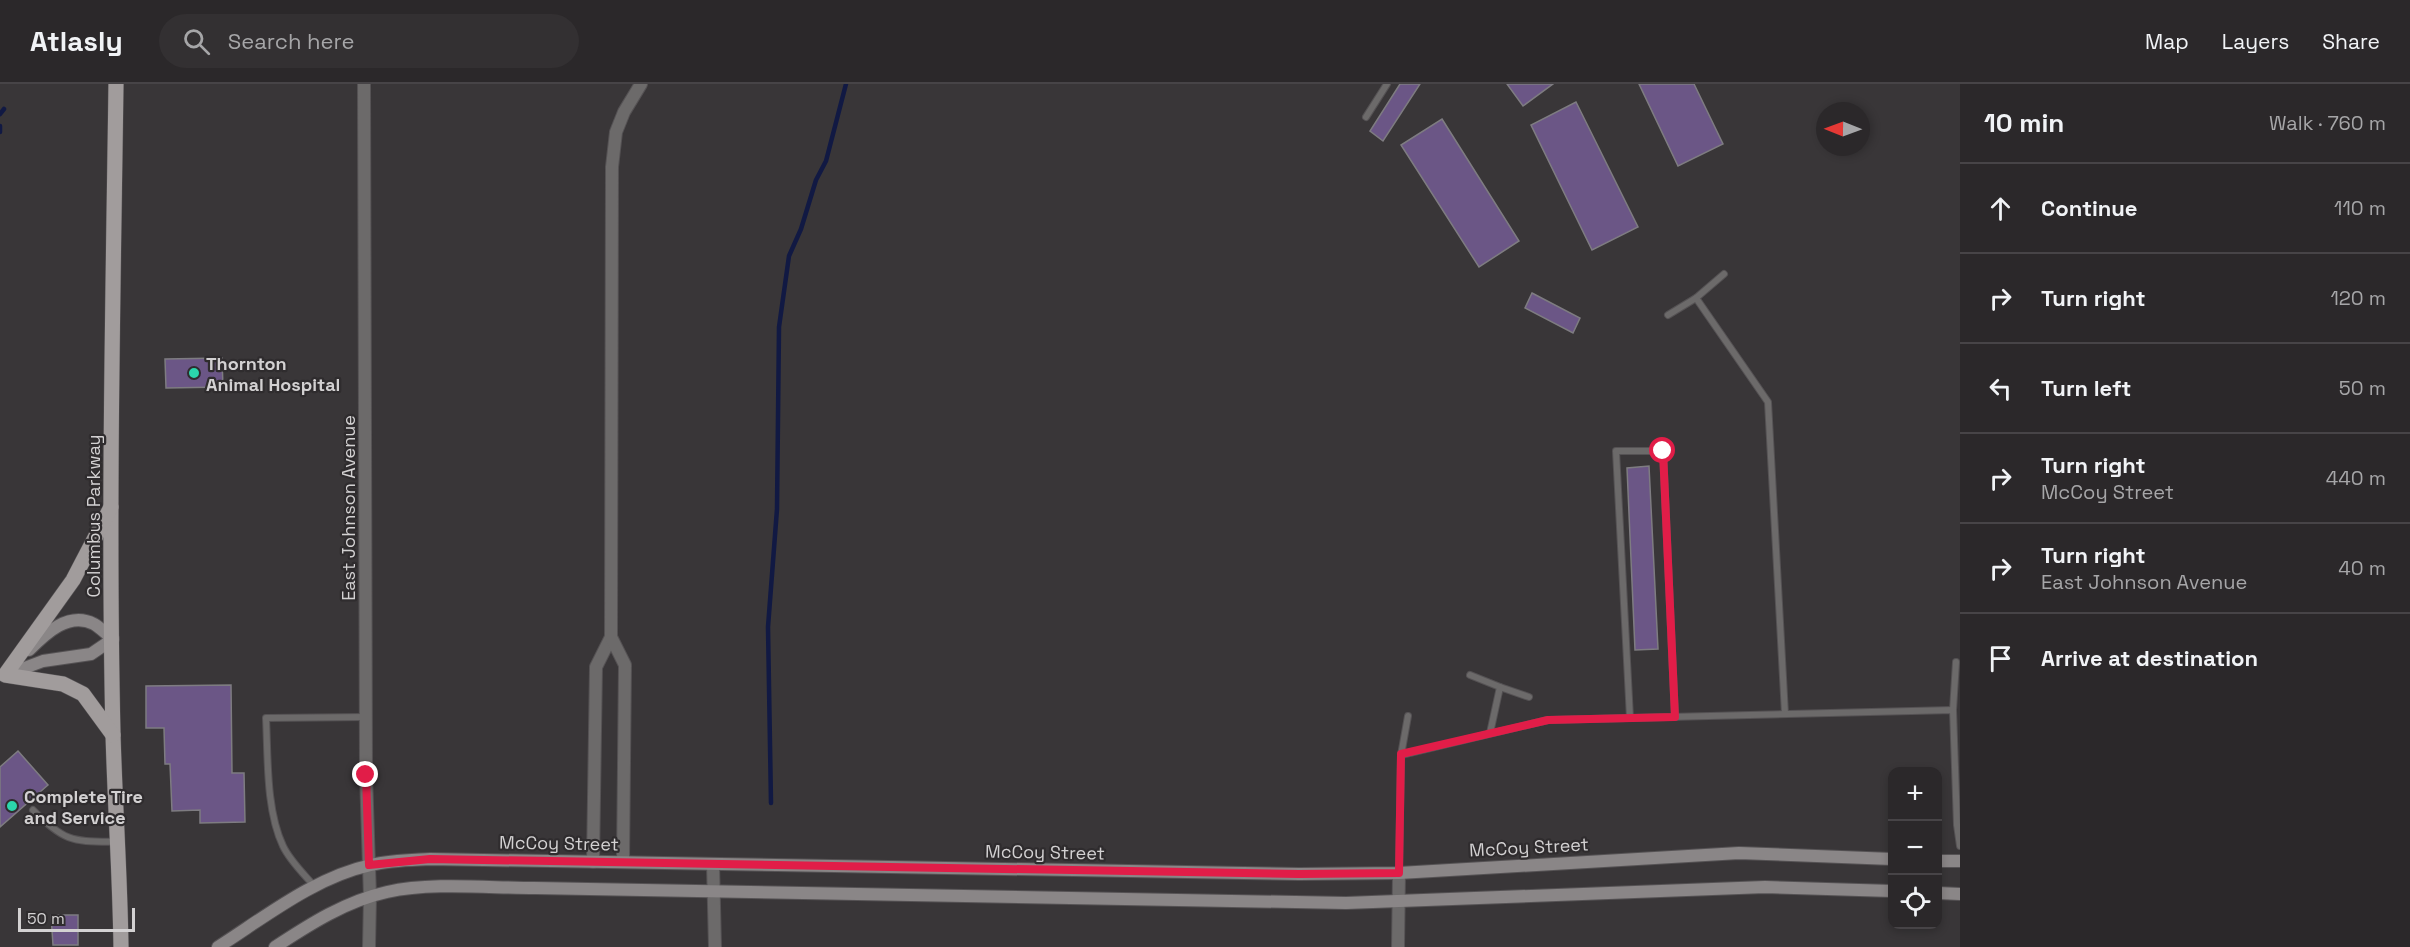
<!DOCTYPE html>
<meta charset="utf-8">
<style>
body{margin:0;font-family:"Space Grotesk",sans-serif;background:#333032;color:#f1f3f6}
.controls{position:absolute;right:18px;bottom:18px;display:grid;overflow:hidden;border-radius:12px;box-shadow:0 3px 9px #0003}
.controls button{width:54px;height:54px;display:grid;place-items:center;padding:0;border:0;border-bottom:2px solid #474447;background:#2b282a;color:#f1f3f6;font:30px sans-serif}
.compass{position:absolute;left:1816px;top:18px;width:54px;height:54px;border-radius:50%;background:#2b282a;box-shadow:0 3px 9px #0003;rotate:271deg}
.scale{position:absolute;left:18px;bottom:15px;width:117px;box-sizing:border-box;padding-left:6px;border:3px solid #d3d1d2;border-top:0;font-size:16px;line-height:21px;white-space:nowrap;color:#d3d1d2;-webkit-text-stroke:4px #2f2c2e;paint-order:stroke}
.stop{position:absolute;width:18px;height:18px;margin:-14px;border:4px solid #e11d48;border-radius:50%;background:#fff}
.stop.end{background:#e11d48;border-color:#fff;box-shadow:0 2px 6px #0008}
.list{margin:0;padding:0;list-style:none}
h2{display:flex;justify-content:space-between;align-items:center;height:78px;margin:0;padding:0 24px;font-size:26px}
h2 small{font-size:20px;font-weight:400;color:#a6a6a8}
.list li{display:grid;grid-template-columns:39px 1fr auto;gap:18px;align-items:center;box-sizing:border-box;height:90px;padding:0 24px;border-top:2px solid #474447}
.list b{display:block;font-size:22px;white-space:nowrap}
.list p{margin:0;font-size:20px;white-space:nowrap;color:#a6a6a8}
.list em{font-size:20px;font-style:normal;color:#a6a6a8}
.icon{flex:none;width:33px;height:33px;fill:none;stroke:currentColor;stroke-width:2;stroke-linecap:round;stroke-linejoin:round}
.map{position:relative;flex:none;width:1960px;height:863px;overflow:hidden}
header{display:flex;align-items:center;gap:36px;box-sizing:border-box;height:84px;padding:0 30px;background:#2b282a;border-bottom:2px solid #474447}
header strong{font-size:28px}
nav{display:flex;gap:33px;margin-inline-start:auto;font-size:21px}
.search{width:420px;height:54px;background:#333032;display:flex;align-items:center;gap:15px;box-sizing:border-box;padding:0 21px;border-radius:33px;color:#a6a6a8;font-size:22px}
main{display:flex}
aside{flex:1;background:#2b282a}
.map>svg:first-child{display:block}
.lines{fill:none;stroke-linecap:round;stroke-linejoin:round}
.stream{stroke:#111943;stroke-width:4.5}
.building{fill:#6b5686;stroke:#7e7c81;stroke-width:1.5}
.lane-casing{stroke:#555254;stroke-width:8}
.street-casing{stroke:#555254;stroke-width:14}
.secondary-casing{stroke:#555254;stroke-width:14}
.primary-casing{stroke:#555254;stroke-width:16}
.lane{stroke:#6c6a6a;stroke-width:6}
.street{stroke:#6c6a6a;stroke-width:12}
.secondary{stroke:#8a8687;stroke-width:12}
.primary{stroke:#a19c9c;stroke-width:15}
.route{stroke:#e11d48;stroke-width:8}
.poi-dot{fill:#2bd5ac;stroke:#2f2c2e;stroke-width:2}
.labels{text-anchor:middle;dominant-baseline:central;stroke-width:4.5;stroke-linejoin:round;paint-order:stroke}
.poi-label{font-size:18px;font-weight:bold;fill:#d3d1d2;stroke:#2f2c2e;text-anchor:start}
.street-label{font-size:18px;fill:#d3d1d2;stroke:#2f2c2e}
</style>
<header>
<strong>Atlasly</strong>
<div class="search"><svg class="icon" aria-label="search" viewBox="0 0 24 24"><circle cx="10" cy="10" r="6"/><path d="M15 15l6 6"/></svg>Search here</div>
<nav><a>Map</a><a>Layers</a><a>Share</a></nav>
</header>
<main>
<div class="map">
<svg width="1960" height="863" viewBox="0 0 1960 863">
<rect width="100%" height="100%" fill="#393638"/>
<g class="lines">
<g class="stream">
<path d="M 0,30 L 4,25"/>
<path d="M 0,42 L 0,48"/>
<path d="M 771,719 L 768,543 L 777,425 L 779,243 L 789,172 L 801,145 L 816,96 L 826,77 L 846,0"/>
</g>
</g>
<g class="building">
<path d="M 1400,0 L 1420,0 L 1383,57 L 1370,47 Z"/>
<path d="M 1507,0 L 1553,0 L 1523,22 Z"/>
<path d="M 1639,0 L 1694,0 L 1723,60 L 1678,82 Z"/>
<path d="M 1576,18 L 1638,143 L 1592,166 L 1531,41 Z"/>
<path d="M 1442,35 L 1519,157 L 1479,183 L 1401,61 Z"/>
<path d="M 1532,209 L 1580,234 L 1573,249 L 1525,224 Z"/>
<path d="M 222,274 L 223,303 L 166,304 L 165,275 Z"/>
<path d="M 1649,382 L 1658,565 L 1635,566 L 1627,384 Z"/>
<path d="M 231,601 L 232,689 L 244,689 L 245,738 L 200,739 L 200,726 L 172,727 L 170,680 L 165,680 L 164,644 L 146,644 L 146,602 Z"/>
<path d="M 18,667 L 48,701 L 0,743 L 0,683 Z"/>
<path d="M 51,831 L 78,831 L 78,861 L 53,861 Z"/>
</g>
<g class="lines">
<defs>
<g id="lane">
<path d="M 1366,33 L 1387,0"/>
<path d="M 1696,214 L 1724,190"/>
<path d="M 1668,231 L 1696,214 L 1768,318 L 1785,630"/>
<path d="M 1470,591 L 1500,603 L 1490,649"/>
<path d="M 1500,603 L 1529,613"/>
<path d="M 1953,626 L 1956,578"/>
<path d="M 1630,634 L 1616,367 L 1663,367 L 1675,633"/>
<path d="M 1401,671 L 1408,632"/>
<path d="M 33,726 C 66,759 72,757 118,758"/>
<path d="M 1399,789 L 1401,671 L 1548,636 L 1953,626 L 1957,741 L 1960,762"/>
<path d="M 315,803 C 304,790 290,777 283,762 C 266,726 268,674 266,634 L 366,633"/>
</g>
<g id="street">
<path d="M 364,0 L 366,691 L 370,813 L 369,863"/>
<path d="M 593,778 L 596,583 L 611,553"/>
<path d="M 623,778 L 625,581 L 611,553 L 612,83 L 616,48 L 624,28 L 641,0"/>
<path d="M 713,780 L 715,863"/>
<path d="M 1398,863 L 1399,789"/>
</g>
<g id="secondary">
<path d="M 6,591 L 43,577 L 91,570 L 113,555 C 107,551 101,544 94,540 C 69,527 46,549 29,566"/>
<path d="M 1938,777 L 1960,777"/>
<path d="M 1938,809 L 1960,810"/>
<path d="M 218,863 C 265,833 315,793 371,781 C 390,776 410,776 430,775 L 1299,790 L 1399,789 L 1739,769 L 1892,775"/>
<path d="M 275,863 C 310,840 346,817 387,808 C 433,798 488,804 535,804 L 1346,819 L 1765,803 L 1892,807"/>
</g>
<g id="primary">
<path d="M 116,0 C 113,216 108,433 113,650 C 115,721 120,792 121,863"/>
<path d="M 111,423 L 73,496 L 5,591 L 63,600 L 83,610 L 113,651"/>
</g>
</defs>
<use href="#lane" class="lane-casing"/>
<use href="#street" class="street-casing"/>
<use href="#secondary" class="secondary-casing"/>
<use href="#primary" class="primary-casing"/>
<use href="#lane" class="lane"/>
<use href="#street" class="street"/>
<use href="#secondary" class="secondary"/>
<use href="#primary" class="primary"/>
</g>
<g class="lines">
<path class="route" d="M 366,691 L 369,781 L 430,775 L 1299,790 L 1399,789 L 1401,670 L 1548,636 L 1675,633 L 1663,367"/>
</g>
<g class="poi-dot">
<circle cx="194" cy="289" r="6"/>
<circle cx="12" cy="722" r="6"/>
</g>
<g class="labels">
<g class="poi-label">
<text x="206" y="279">Thornton<tspan x="206" dy="21">Animal Hospital</tspan></text>
<text x="24" y="712">Complete Tire<tspan x="24" dy="21">and Service</tspan></text>
</g>
<g class="street-label">
<text transform="translate(348 424) rotate(-90)">East Johnson Avenue</text>
<text transform="translate(93 432) rotate(-90)">Columbus Parkway</text>
<text transform="translate(559 759) rotate(1)">McCoy Street</text>
<text transform="translate(1529 763) rotate(-3)">McCoy Street</text>
<text transform="translate(1045 768) rotate(1)">McCoy Street</text>
</g>
</g>
</svg>
<div class="controls">
<button>+</button>
<button>−</button>
<button><svg class="icon" aria-label="locate" viewBox="0 0 24 24"><circle cx="12" cy="12" r="6"/><path d="M12 2v4M12 18v4M2 12h4M18 12h4"/></svg></button>
</div>
<svg class="compass" viewBox="-18 -18 36 36"><path d="M0-13l5 13h-10z" fill="#e53935"/><path d="M0 13l5-13h-10z" fill="#a6a6a8"/></svg>
<div class="scale">50 m</div>
<div class="stop" style="left:1663px;top:367px"></div>
<div class="stop end" style="left:366px;top:691px"></div>
</div>
<aside>
<h2>10 min<small>Walk · 760 m</small></h2>
<ul class="list">
<li><svg class="icon" aria-label="ahead" viewBox="0 0 24 24"><path d="M12 20V5M6 11l6-6 6 6"/></svg><div><b>Continue</b></div><em>110 m</em></li>
<li><svg class="icon" aria-label="right" viewBox="0 0 24 24"><path d="M7 20v-9h11M14 6l5 5-5 5"/></svg><div><b>Turn right</b></div><em>120 m</em></li>
<li><svg class="icon" aria-label="left" viewBox="0 0 24 24"><path d="M17 20v-9H6M10 6l-5 5 5 5"/></svg><div><b>Turn left</b></div><em>50 m</em></li>
<li><svg class="icon" aria-label="right" viewBox="0 0 24 24"><path d="M7 20v-9h11M14 6l5 5-5 5"/></svg><div><b>Turn right</b><p>McCoy Street</p></div><em>440 m</em></li>
<li><svg class="icon" aria-label="right" viewBox="0 0 24 24"><path d="M7 20v-9h11M14 6l5 5-5 5"/></svg><div><b>Turn right</b><p>East Johnson Avenue</p></div><em>40 m</em></li>
<li><svg class="icon" aria-label="arrive" viewBox="0 0 24 24"><path d="M6 21V4h12l-3 4 3 4H6"/></svg><div><b>Arrive at destination</b></div></li>
</ul>
</aside>
</main>
